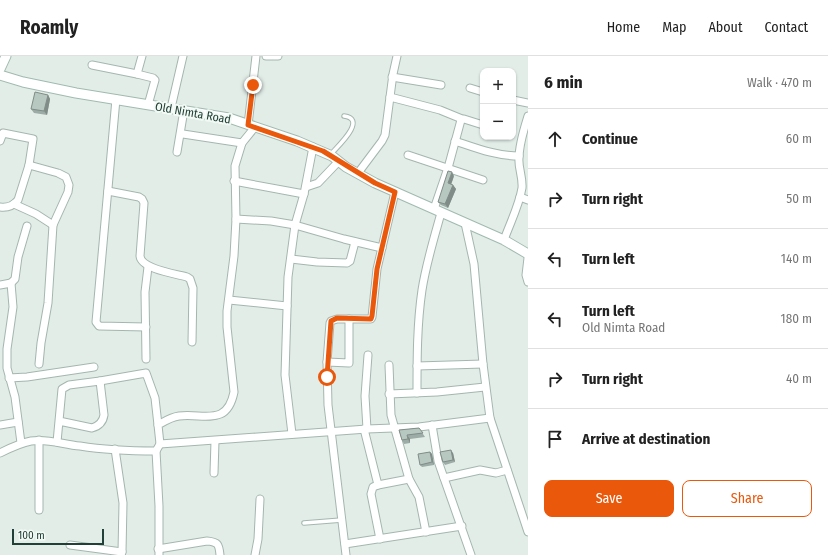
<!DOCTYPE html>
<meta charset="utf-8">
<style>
body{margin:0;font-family:"Fira Sans Condensed",sans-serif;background:#f2f2f2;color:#222}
.controls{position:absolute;right:12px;top:12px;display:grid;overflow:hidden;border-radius:8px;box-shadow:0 1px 3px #0004}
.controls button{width:36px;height:36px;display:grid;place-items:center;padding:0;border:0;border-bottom:1px solid #e0e0e0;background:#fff;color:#222;font:20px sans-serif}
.scale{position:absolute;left:12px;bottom:10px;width:92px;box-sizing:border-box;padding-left:4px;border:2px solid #214037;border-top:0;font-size:11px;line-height:14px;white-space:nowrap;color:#214037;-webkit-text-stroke:3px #f3faf6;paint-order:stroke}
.stop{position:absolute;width:12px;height:12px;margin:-9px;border:3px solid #ea580c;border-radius:50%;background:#fff}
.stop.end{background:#ea580c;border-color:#fff;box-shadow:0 1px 4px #0008}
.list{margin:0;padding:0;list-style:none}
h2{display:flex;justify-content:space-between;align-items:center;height:52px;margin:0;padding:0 16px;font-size:17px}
h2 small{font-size:13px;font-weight:400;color:#767676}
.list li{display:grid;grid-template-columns:26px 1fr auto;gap:12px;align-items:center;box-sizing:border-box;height:60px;padding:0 16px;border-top:1px solid #e0e0e0}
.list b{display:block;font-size:15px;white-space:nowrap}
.list p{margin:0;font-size:13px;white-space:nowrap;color:#767676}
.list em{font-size:13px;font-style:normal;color:#767676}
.actions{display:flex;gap:8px;padding:12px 16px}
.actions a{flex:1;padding:9px 0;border:1px solid #ea580c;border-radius:8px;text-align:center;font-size:14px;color:#ea580c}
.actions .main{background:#ea580c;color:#fff}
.icon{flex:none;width:22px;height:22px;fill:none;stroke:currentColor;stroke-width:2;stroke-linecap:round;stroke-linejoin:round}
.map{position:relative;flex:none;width:528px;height:499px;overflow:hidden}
header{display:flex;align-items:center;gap:24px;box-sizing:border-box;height:56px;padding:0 20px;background:#fff;border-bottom:1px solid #e0e0e0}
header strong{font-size:19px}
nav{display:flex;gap:22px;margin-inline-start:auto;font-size:14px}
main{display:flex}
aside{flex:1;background:#fff}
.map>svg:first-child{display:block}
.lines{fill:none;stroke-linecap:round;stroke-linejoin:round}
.lane-casing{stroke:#a4b6af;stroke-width:5.5}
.street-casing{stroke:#a4b6af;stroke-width:9}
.secondary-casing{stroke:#a0bab0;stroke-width:11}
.lane{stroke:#fff;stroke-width:3.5}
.street{stroke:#fff;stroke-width:7}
.secondary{stroke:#fff;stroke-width:9}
.wall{fill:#9daca6}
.shaded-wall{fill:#808c87}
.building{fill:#b7c8c1;stroke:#808c87}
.route{stroke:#ea580c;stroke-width:5}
.labels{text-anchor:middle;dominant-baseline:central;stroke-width:4;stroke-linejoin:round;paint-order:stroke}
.street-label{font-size:12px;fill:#214037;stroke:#f3faf6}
</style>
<header>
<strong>Roamly</strong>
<nav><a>Home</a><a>Map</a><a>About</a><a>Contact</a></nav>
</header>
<main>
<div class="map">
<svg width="528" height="499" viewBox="0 0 528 499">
<rect width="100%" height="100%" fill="#e2ede8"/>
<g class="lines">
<defs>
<g id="lane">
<path d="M 331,98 C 337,91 368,63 344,60"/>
<path d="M 304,467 L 342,464"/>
</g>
<g id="street">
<path d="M 142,0 L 137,18 L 153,22 L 155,24 L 148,49"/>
<path d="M 266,0 L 278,0"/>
<path d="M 92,9 L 137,18"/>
<path d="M 392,21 L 441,29"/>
<path d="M 470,32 L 483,36"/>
<path d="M 390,41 L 440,54 L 462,63"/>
<path d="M 116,43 L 96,266 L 99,270 L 146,271"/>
<path d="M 513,44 L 528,47"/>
<path d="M 171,52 L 183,0"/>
<path d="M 248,69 L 256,0"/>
<path d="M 183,78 L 242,87"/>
<path d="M 0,85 L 3,77 L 33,83 L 29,109 L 18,144 C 13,150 8,152 0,151"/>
<path d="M 455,85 C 476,92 496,100 519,100"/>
<path d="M 177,96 L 184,54"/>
<path d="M 408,99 L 483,124"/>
<path d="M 29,109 L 58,117 L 66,121 L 69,129 L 68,136 L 53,169 L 48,247 L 41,287 L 39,308"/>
<path d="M 358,117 L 382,85 L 385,79 L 393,18 L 397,0"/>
<path d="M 234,125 L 304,138"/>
<path d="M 306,131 L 318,127 L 339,105"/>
<path d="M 108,135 L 139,141 L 142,143 L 144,147 L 140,200 C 141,213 176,218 187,221 L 190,223 L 193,232 L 192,286"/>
<path d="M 520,141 L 528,144"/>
<path d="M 14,148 L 36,158 L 53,169"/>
<path d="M 434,153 L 448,112 L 461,64 L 464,63 L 483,69"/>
<path d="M 236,163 L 271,165 L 295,169 L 344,183 L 382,192"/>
<path d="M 465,167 L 474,208 L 483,308 L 490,362 L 528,476"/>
<path d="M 504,184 C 510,167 519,150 522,132 C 523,121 518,112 519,102 C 519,88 524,73 528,60"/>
<path d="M 528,202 L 526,219 L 528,226"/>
<path d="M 291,203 L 317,206 L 347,207 L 350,205 L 355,186"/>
<path d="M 11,227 L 15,223 L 18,201 L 27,170"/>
<path d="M 0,229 L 11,227 L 13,251 L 7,293 L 7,312 L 15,341 L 21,387"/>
<path d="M 229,244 L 287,250"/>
<path d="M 146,303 L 145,236 L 148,211"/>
<path d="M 327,306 L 349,307 L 349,263"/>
<path d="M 417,310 L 483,308"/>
<path d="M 9,322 L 27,321 L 94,311"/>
<path d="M 100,325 L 146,317 L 155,342 L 158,369"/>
<path d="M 417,337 C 417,303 417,268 422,234 C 426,208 434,182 441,157"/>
<path d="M 389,338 L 437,336 L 485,331"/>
<path d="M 0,369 L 18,366"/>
<path d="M 432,369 L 438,405 L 471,499"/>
<path d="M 364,373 L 378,429 L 409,423 L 391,359 L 389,309"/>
<path d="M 367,373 L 365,340 L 368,299"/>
<path d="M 292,378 L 285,319 L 288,221 L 295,169 L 304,138 L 313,91"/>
<path d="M 57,386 L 62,333 L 69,329 L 100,325 L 104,359 C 103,366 99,370 92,372 L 59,365"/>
<path d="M 160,388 L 367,373 L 419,371 L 490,362"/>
<path d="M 115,393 L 123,447 L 122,496"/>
<path d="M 156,395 L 159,450 L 159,499"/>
<path d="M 0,397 C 10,392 20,387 31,385 C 48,382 64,389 80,390 C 105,394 131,395 156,395 L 160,388 L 158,369 C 165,365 171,361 179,360 C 204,357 227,371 234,336 L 227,271 L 227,255 L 234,200 L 236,163 L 235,110 L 242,87 L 255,71"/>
<path d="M 214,417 L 215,385"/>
<path d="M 444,422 L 480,414 L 496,417 L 507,414"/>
<path d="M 409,423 L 419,441 L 426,476"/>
<path d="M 378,429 L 373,431 L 371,438 L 380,483"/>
<path d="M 39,454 L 39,384"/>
<path d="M 345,488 L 462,470"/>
<path d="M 70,489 L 122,496 L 121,499"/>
<path d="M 158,493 L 207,485 C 218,486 219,488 220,499"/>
<path d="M 255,499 L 258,483 L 260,443"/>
<path d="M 346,499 L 328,349 L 327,306 L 330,267 L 331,265 L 337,263 L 371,263 L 372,261 L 377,213 L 395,136"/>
</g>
<g id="secondary">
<path d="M 0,13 L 6,0"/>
<path d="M 0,19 L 23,26 L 76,37 L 229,62 L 297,85 L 332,100 L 346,111 L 375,127 L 504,184 L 528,198"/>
</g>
</defs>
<use href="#lane" class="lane-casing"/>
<use href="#street" class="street-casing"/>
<use href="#secondary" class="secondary-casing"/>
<use href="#lane" class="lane"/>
<use href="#street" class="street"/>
<use href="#secondary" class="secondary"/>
</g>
<g class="wall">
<path d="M 48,39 L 50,43 L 47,59 L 34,57 L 31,53 Z"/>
<path d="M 454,120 L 451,129 L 453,129 L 456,133 L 448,152 L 441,149 L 438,146 Z"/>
<path d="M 419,372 L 425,381 L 410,383 L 410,387 L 404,388 L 402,384 L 399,374 Z"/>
<path d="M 430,396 L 432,398 L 434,409 L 422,411 L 420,409 Z"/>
<path d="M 453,397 L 455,406 L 445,409 L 443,406 Z"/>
</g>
<g class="shaded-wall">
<path d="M 48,39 L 50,43 L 47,59 L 44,55 Z"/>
<path d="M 452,116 L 454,120 L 450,131 L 448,127 Z"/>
<path d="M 453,129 L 456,133 L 448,152 L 445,148 Z"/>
<path d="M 407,379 L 410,383 L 410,387 L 408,383 Z"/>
<path d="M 451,394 L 453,397 L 455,406 L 453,404 Z"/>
<path d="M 430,396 L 432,398 L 434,409 L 432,406 Z"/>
</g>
<g class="building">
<path d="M 35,36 L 48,39 L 44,55 L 31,53 Z"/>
<path d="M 448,115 L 452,116 L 448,127 L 453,129 L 445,148 L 438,146 Z"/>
<path d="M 419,372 L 423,377 L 407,379 L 408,383 L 402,384 L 399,374 Z"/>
<path d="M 451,394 L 453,404 L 443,406 L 440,396 Z"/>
<path d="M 430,396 L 432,406 L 420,409 L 418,398 Z"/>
</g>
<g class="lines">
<path class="route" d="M 253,29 L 248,69 L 323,95 L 375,127 L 395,136 L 377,213 L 372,260 L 371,263 L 337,262 L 331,265 L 327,321"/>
</g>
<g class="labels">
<g class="street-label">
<text transform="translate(193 57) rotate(10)">Old Nimta Road</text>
</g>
</g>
</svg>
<div class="controls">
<button>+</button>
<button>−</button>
</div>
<div class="scale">100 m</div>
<div class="stop" style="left:327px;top:321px"></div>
<div class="stop end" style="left:253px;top:29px"></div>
</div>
<aside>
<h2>6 min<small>Walk · 470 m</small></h2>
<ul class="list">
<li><svg class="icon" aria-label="ahead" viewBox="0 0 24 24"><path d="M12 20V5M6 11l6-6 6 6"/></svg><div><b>Continue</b></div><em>60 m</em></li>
<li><svg class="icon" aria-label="right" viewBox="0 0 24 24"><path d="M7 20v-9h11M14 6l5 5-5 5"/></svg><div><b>Turn right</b></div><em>50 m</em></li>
<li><svg class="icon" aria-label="left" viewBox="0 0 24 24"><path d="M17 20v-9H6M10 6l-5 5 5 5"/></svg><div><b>Turn left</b></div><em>140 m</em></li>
<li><svg class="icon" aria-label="left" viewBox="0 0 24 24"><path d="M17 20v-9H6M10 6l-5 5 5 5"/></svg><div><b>Turn left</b><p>Old Nimta Road</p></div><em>180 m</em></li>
<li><svg class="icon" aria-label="right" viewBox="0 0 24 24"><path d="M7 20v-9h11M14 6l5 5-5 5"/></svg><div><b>Turn right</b></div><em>40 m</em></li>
<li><svg class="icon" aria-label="arrive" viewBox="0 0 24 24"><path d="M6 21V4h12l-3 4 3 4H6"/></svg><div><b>Arrive at destination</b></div></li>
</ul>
<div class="actions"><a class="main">Save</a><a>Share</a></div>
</aside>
</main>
